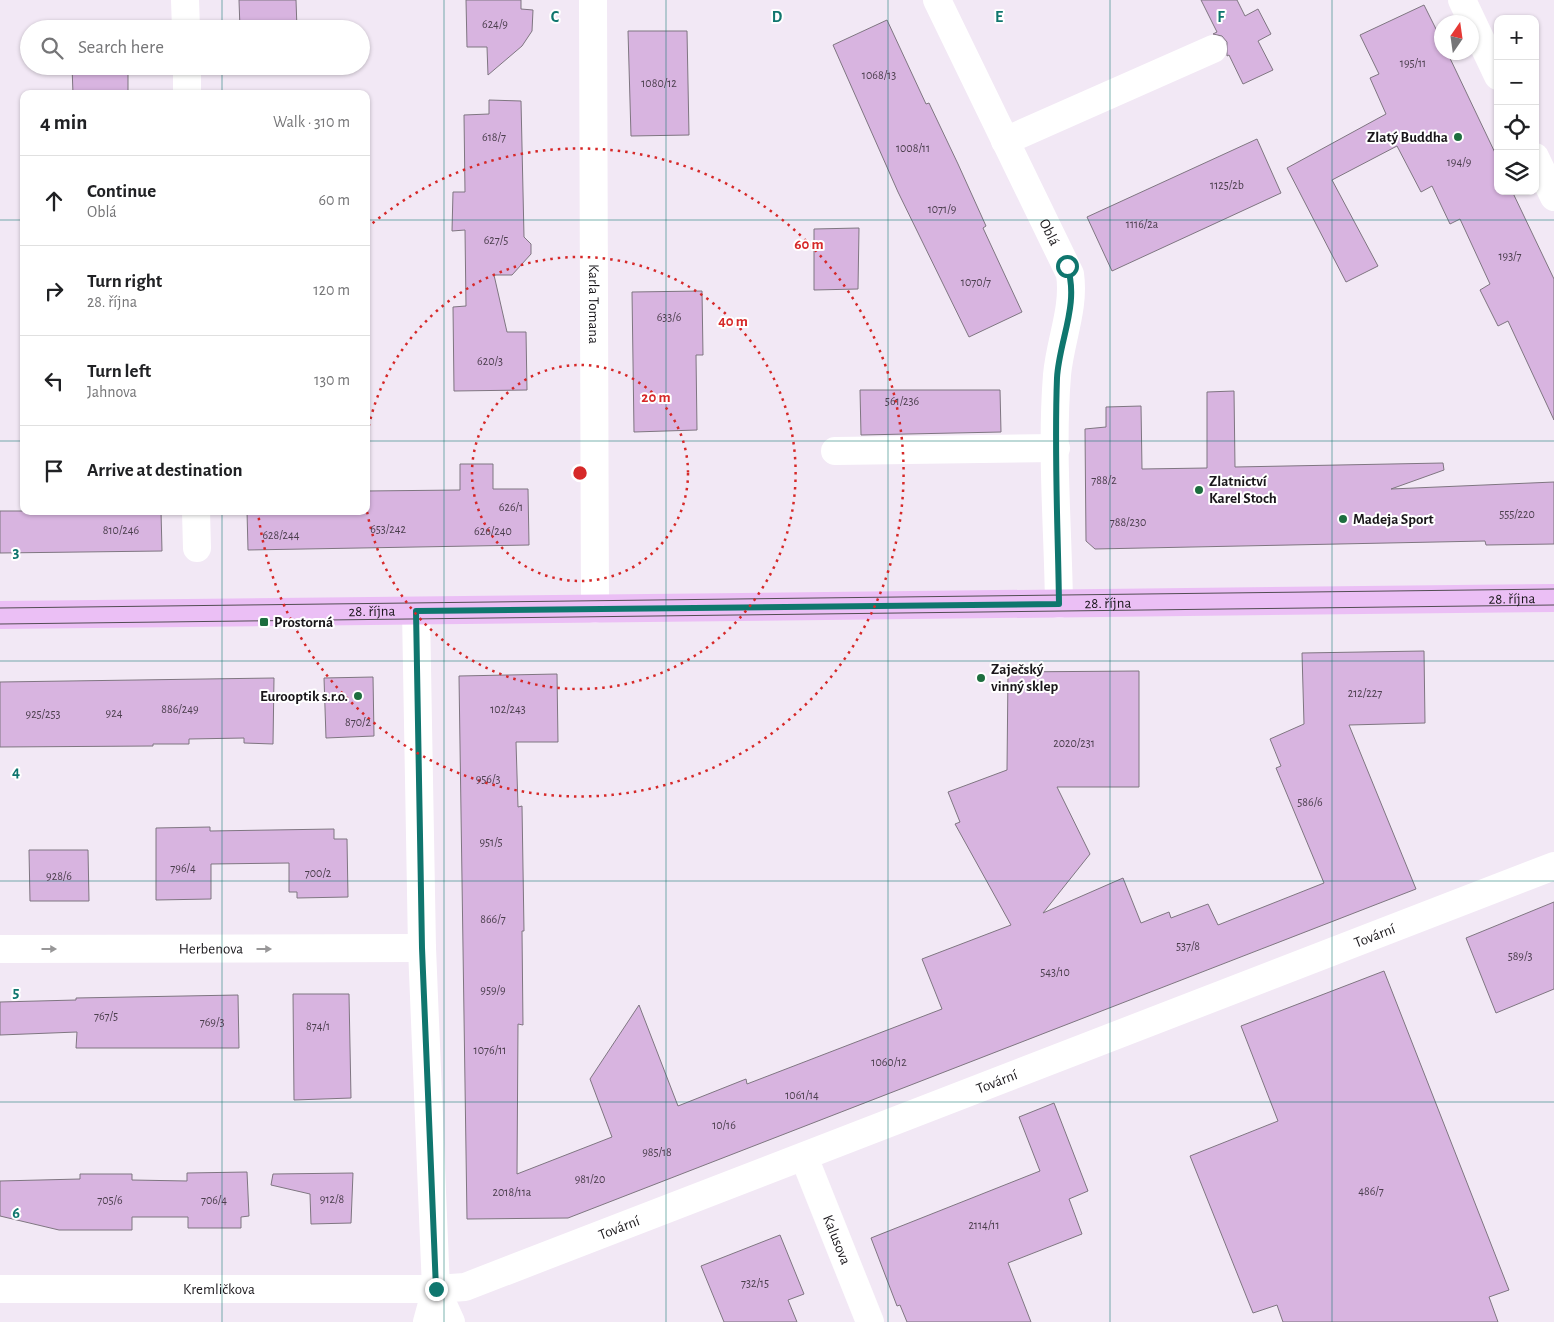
<!DOCTYPE html>
<meta charset="utf-8">
<style>
body{margin:0;font-family:"Alegreya Sans",sans-serif;background:#f6f6f6;color:#202124}
.controls{position:absolute;right:15px;top:15px;display:grid;overflow:hidden;border-radius:10px;box-shadow:0 1px 4px #0004}
.controls button{width:45px;height:45px;display:grid;place-items:center;padding:0;border:0;border-bottom:1px solid #e0e0e0;background:#fff;color:#202124;font:25px sans-serif}
.compass{position:absolute;left:1434px;top:15px;width:45px;height:45px;border-radius:50%;background:#fff;box-shadow:0 1px 4px #0004;rotate:13deg}
.stop{position:absolute;width:15px;height:15px;margin:-11px;border:4px solid #0f766e;border-radius:50%;background:#fff}
.stop.end{background:#0f766e;border-color:#fff;box-shadow:0 1px 5px #0008}
.list{margin:0;padding:0;list-style:none}
h2{display:flex;justify-content:space-between;align-items:center;height:65px;margin:0;padding:0 20px;font-size:21px}
h2 small{font-size:16px;font-weight:400;color:#757577}
.list li{display:grid;grid-template-columns:32px 1fr auto;gap:15px;align-items:center;box-sizing:border-box;height:90px;padding:0 20px;border-top:1px solid #e0e0e0}
.list b{display:block;font-size:19px;white-space:nowrap}
.list p{margin:0;font-size:16px;white-space:nowrap;color:#757577}
.list em{font-size:16px;font-style:normal;color:#757577}
.icon{flex:none;width:28px;height:28px;fill:none;stroke:currentColor;stroke-width:2;stroke-linecap:round;stroke-linejoin:round}
.map{position:relative;flex:none;width:1554px;height:1322px;overflow:hidden}
.search{position:absolute;background:#fff;box-shadow:0 1px 4px #0004;left:20px;top:20px;width:350px;height:55px;display:flex;align-items:center;gap:12px;box-sizing:border-box;padding:0 18px;border-radius:28px;color:#757577;font-size:19px}
.panel{position:absolute;background:#fff;box-shadow:0 1px 4px #0004;left:20px;top:90px;width:350px;height:425px;border-radius:10px}
.map>svg:first-child{display:block}
.building{fill:#d8b4e0;stroke:#7f7681}
.lines{fill:none;stroke-linecap:round;stroke-linejoin:round}
.minor{stroke:#fff;stroke-width:28}
.major{stroke:#ebbff5;stroke-width:28}
.tram{stroke:#524d53;stroke-width:1}
.oneway{fill:#989798}
.route{stroke:#0f766e;stroke-width:6}
.grid{fill:none;stroke:#0f766e;stroke-width:1;stroke-opacity:0.55}
.ring{fill:none;stroke:#d62828;stroke-width:2.5;stroke-dasharray:2.5 5}
.poi-dot{fill:#1d6e3f;stroke:#fff;stroke-width:2}
.labels{text-anchor:middle;dominant-baseline:central;stroke-width:4;stroke-linejoin:round;paint-order:stroke}
.number-label{font-size:12px;fill:#4a3e4c}
.poi-label{font-size:15px;font-weight:bold;fill:#1a171b;stroke:#fff;text-anchor:start}
.street-label{font-size:15px;fill:#1a171b;stroke:#fff}
.grid-label{font-size:16px;text-anchor:middle;font-weight:bold;fill:#0f766e;stroke:#fff;stroke-width:4;stroke-linejoin:round;paint-order:stroke}
.centre{fill:#d62828;stroke:#fff;stroke-width:2.5}
.ring-label{font-size:15px;text-anchor:middle;font-weight:bold;fill:#d62828;stroke:#fff;stroke-width:4;stroke-linejoin:round;paint-order:stroke}
</style>
<div class="map">
<svg width="1554" height="1322" viewBox="0 0 1554 1322">
<rect width="100%" height="100%" fill="#f2e8f5"/>
<g class="building">
<path d="M 239,0 L 296,0 L 297,29 L 240,29 Z"/>
<path d="M 466,0 L 521,0 L 521,9 L 533,10 L 532,31 L 522,46 L 488,75 L 487,47 L 467,47 Z"/>
<path d="M 1201,0 L 1237,0 L 1245,16 L 1258,9 L 1271,34 L 1258,41 L 1273,70 L 1243,84 L 1229,55 L 1227,56 L 1227,42 L 1222,36 L 1213,34 L 1217,32 Z"/>
<path d="M 1424,5 L 1442,41 L 1442,52 L 1447,52 L 1498,159 L 1498,191 L 1512,191 L 1554,279 L 1554,420 L 1508,321 L 1498,326 L 1480,290 L 1490,284 L 1460,219 L 1450,224 L 1432,186 L 1421,192 L 1397,146 L 1332,180 L 1378,266 L 1346,282 L 1287,168 L 1386,114 L 1370,78 L 1379,74 L 1360,35 Z"/>
<path d="M 887,20 L 926,104 L 929,103 L 958,164 L 986,226 L 983,228 L 1022,312 L 969,337 L 898,192 L 833,45 Z"/>
<path d="M 628,31 L 687,31 L 689,135 L 631,136 Z"/>
<path d="M 72,66 L 128,66 L 128,94 L 73,94 Z"/>
<path d="M 489,100 L 521,101 L 524,237 L 531,244 L 531,254 L 512,275 L 494,275 L 507,332 L 526,332 L 527,390 L 454,391 L 453,307 L 466,306 L 465,230 L 452,231 L 453,192 L 465,192 L 464,115 L 489,114 Z"/>
<path d="M 1257,139 L 1281,193 L 1112,271 L 1087,217 Z"/>
<path d="M 859,228 L 858,289 L 814,290 L 814,229 Z"/>
<path d="M 702,291 L 703,355 L 696,355 L 697,430 L 634,432 L 632,292 Z"/>
<path d="M 860,390 L 1000,390 L 1001,432 L 861,435 Z"/>
<path d="M 1234,391 L 1235,467 L 1443,463 L 1444,470 L 1391,489 L 1554,482 L 1554,544 L 1486,545 L 1485,541 L 1095,549 L 1086,541 L 1085,429 L 1106,427 L 1106,407 L 1141,406 L 1142,469 L 1207,468 L 1207,392 Z"/>
<path d="M 460,464 L 493,464 L 493,489 L 528,489 L 529,545 L 248,550 L 247,511 L 366,511 L 366,491 L 460,490 Z"/>
<path d="M 0,511 L 161,511 L 162,551 L 0,553 Z"/>
<path d="M 1424,651 L 1425,723 L 1349,725 L 1416,889 L 568,1218 L 467,1219 L 459,676 L 557,674 L 558,742 L 516,742 L 518,807 L 522,806 L 524,931 L 522,931 L 523,1025 L 518,1024 L 517,1174 L 612,1137 L 590,1079 L 639,1005 L 678,1106 L 746,1079 L 747,1084 L 942,1009 L 922,959 L 1011,925 L 955,824 L 960,822 L 948,792 L 1007,770 L 1008,672 L 1139,671 L 1139,787 L 1057,787 L 1090,854 L 1043,913 L 1123,878 L 1141,923 L 1169,912 L 1171,918 L 1208,904 L 1218,925 L 1324,883 L 1276,768 L 1281,766 L 1270,739 L 1304,724 L 1302,653 Z"/>
<path d="M 373,677 L 374,736 L 326,738 L 324,678 Z"/>
<path d="M 274,678 L 273,744 L 244,743 L 244,738 L 189,739 L 189,744 L 153,744 L 153,746 L 0,747 L 0,682 Z"/>
<path d="M 210,827 L 210,831 L 334,829 L 334,839 L 347,839 L 348,897 L 297,898 L 297,892 L 289,892 L 289,863 L 211,864 L 211,899 L 156,900 L 156,828 Z"/>
<path d="M 29,850 L 88,850 L 89,901 L 30,901 Z"/>
<path d="M 1554,902 L 1554,989 L 1496,1013 L 1466,938 Z"/>
<path d="M 1384,971 L 1509,1290 L 1489,1297 L 1498,1322 L 1283,1322 L 1277,1305 L 1253,1313 L 1190,1156 L 1278,1121 L 1241,1026 Z"/>
<path d="M 293,994 L 349,994 L 351,1098 L 294,1100 Z"/>
<path d="M 238,995 L 239,1048 L 76,1048 L 77,1032 L 0,1035 L 0,1002 L 76,1000 L 76,998 Z"/>
<path d="M 1054,1103 L 1088,1191 L 1069,1199 L 1082,1234 L 1008,1263 L 1031,1322 L 907,1322 L 900,1305 L 897,1306 L 871,1238 L 1040,1171 L 1019,1117 Z"/>
<path d="M 247,1172 L 249,1216 L 241,1217 L 241,1228 L 188,1228 L 188,1217 L 132,1217 L 132,1230 L 59,1230 L 0,1216 L 0,1181 L 80,1179 L 80,1174 L 132,1174 L 132,1180 L 187,1181 L 187,1173 Z"/>
<path d="M 353,1173 L 351,1223 L 311,1224 L 310,1194 L 271,1185 L 273,1174 Z"/>
<path d="M 780,1235 L 804,1294 L 788,1300 L 797,1322 L 724,1322 L 701,1266 Z"/>
</g>
<g class="lines">
<g class="minor">
<path d="M 185,0 L 186,29"/>
<path id="s1" d="M 593,0 L 595,609"/>
<path id="s2" d="M 937,0 L 1070,274 C 1075,308 1060,341 1057,375 C 1051,451 1058,528 1059,604"/>
<path d="M 1462,0 L 1498,76"/>
<path d="M 187,66 L 187,94"/>
<path d="M 1005,141 L 1213,49"/>
<path d="M 1535,157 L 1554,197"/>
<path d="M 835,451 L 1056,448"/>
<path d="M 196,511 L 197,548"/>
<path d="M 416,611 L 422,948 L 436,1289 L 427,1322"/>
<path id="s3" d="M 0,949 L 422,948"/>
<path id="s4" d="M 804,1157 L 870,1322"/>
<path id="s5" d="M 0,1289 L 436,1289 L 465,1287 L 1554,866"/>
<path d="M 436,1289 L 451,1322"/>
</g>
<path class="major" id="s6" d="M 0,615 L 1554,598"/>
<g class="tram">
<path d="M 0,608 L 1554,589"/>
<path d="M 0,624 L 1554,605"/>
</g>
</g>
<defs><path id="oneway-solid" d="M-6-.8H1V-3.2L6.5 0L1 3.2V.8H-6Z" transform="scale(1.25)"/></defs>
<g class="oneway">
<use href="#oneway-solid" transform="translate(49 949)"/>
<use href="#oneway-solid" transform="translate(264 949)"/>
</g>
<g class="lines">
<path class="route" d="M 436,1289 L 422,948 L 416,611 L 1059,604 C 1058,529 1054,454 1057,378 C 1059,341 1080,303 1067,266"/>
</g>
<path class="grid" d="M 222,0 L 222,29M 444,0 L 444,1322M 666,0 L 666,1322M 888,0 L 888,1322M 1110,0 L 1110,1322M 1332,0 L 1332,1322M 222,66 L 222,94M 0,220 L 24,220M 366,220 L 1554,220M 0,441 L 24,441M 366,441 L 1554,441M 222,511 L 222,1322M 0,661 L 1554,661M 0,881 L 1554,881M 0,1102 L 1554,1102"/>
<g class="ring">
<circle cx="580" cy="473" r="108"/>
<path d="M366 441A216 216 0 1 1 366 505"/>
<path d="M367 228A324 324 0 1 1 258 512"/>
</g>
<g class="poi-dot">
<circle cx="1458" cy="137" r="5"/>
<circle cx="1199" cy="490" r="5"/>
<circle cx="1343" cy="519" r="5"/>
<rect x="259" y="617" width="10" height="10" rx="2.5"/>
<circle cx="981" cy="678" r="5"/>
<circle cx="358" cy="696" r="5"/>
</g>
<g class="labels">
<g class="number-label">
<text x="495" y="24">624/9</text>
<text x="1413" y="63">195/11</text>
<text x="879" y="75">1068/13</text>
<text x="659" y="83">1080/12</text>
<text x="494" y="137">618/7</text>
<text x="913" y="148">1008/11</text>
<text x="1459" y="162">194/9</text>
<text x="1227" y="185">1125/2b</text>
<text x="942" y="209">1071/9</text>
<text x="1142" y="224">1116/2a</text>
<text x="496" y="240">627/5</text>
<text x="1510" y="256">193/7</text>
<text x="976" y="282">1070/7</text>
<text x="669" y="317">633/6</text>
<text x="490" y="361">620/3</text>
<text x="902" y="401">561/236</text>
<text x="1104" y="480">788/2</text>
<text x="511" y="507">626/1</text>
<text x="1517" y="514">555/220</text>
<text x="1128" y="522">788/230</text>
<text x="388" y="529">653/242</text>
<text x="121" y="530">810/246</text>
<text x="493" y="531">626/240</text>
<text x="281" y="535">628/244</text>
<text x="1365" y="693">212/227</text>
<text x="180" y="709">886/249</text>
<text x="508" y="709">102/243</text>
<text x="114" y="713">924</text>
<text x="43" y="714">925/253</text>
<text x="358" y="722">870/2</text>
<text x="1074" y="743">2020/231</text>
<text x="488" y="779">956/3</text>
<text x="1310" y="802">586/6</text>
<text x="491" y="842">951/5</text>
<text x="183" y="868">796/4</text>
<text x="318" y="873">700/2</text>
<text x="59" y="876">928/6</text>
<text x="493" y="919">866/7</text>
<text x="1188" y="946">537/8</text>
<text x="1520" y="956">589/3</text>
<text x="1055" y="972">543/10</text>
<text x="493" y="990">959/9</text>
<text x="106" y="1016">767/5</text>
<text x="212" y="1022">769/3</text>
<text x="318" y="1026">874/1</text>
<text x="490" y="1050">1076/11</text>
<text x="889" y="1062">1060/12</text>
<text x="802" y="1095">1061/14</text>
<text x="724" y="1125">10/16</text>
<text x="657" y="1152">985/18</text>
<text x="590" y="1179">981/20</text>
<text x="1371" y="1191">486/7</text>
<text x="512" y="1192">2018/11a</text>
<text x="332" y="1199">912/8</text>
<text x="110" y="1200">705/6</text>
<text x="214" y="1200">706/4</text>
<text x="984" y="1225">2114/11</text>
<text x="755" y="1283">732/15</text>
</g>
<g class="poi-label">
<text x="1448" y="137" text-anchor="end">Zlatý Buddha</text>
<text x="1209" y="481">Zlatnictví<tspan x="1209" dy="17">Karel Stoch</tspan></text>
<text x="1353" y="519">Madeja Sport</text>
<text x="274" y="622">Prostorná</text>
<text x="991" y="669">Zaječský<tspan x="991" dy="17">vinný sklep</tspan></text>
<text x="348" y="696" text-anchor="end">Eurooptik s.r.o.</text>
</g>
<g class="street-label">
<text stroke="none"><textPath href="#s2" startOffset="258">Oblá</textPath></text>
<text stroke="none"><textPath href="#s1" startOffset="304">Karla Tomana</textPath></text>
<text stroke="none"><textPath href="#s6" startOffset="1512">28. října</textPath></text>
<text stroke="none"><textPath href="#s6" startOffset="1108">28. října</textPath></text>
<text stroke="none"><textPath href="#s6" startOffset="372">28. října</textPath></text>
<text stroke="none"><textPath href="#s5" startOffset="1440">Tovární</textPath></text>
<text stroke="none"><textPath href="#s3" startOffset="211">Herbenova</textPath></text>
<text stroke="none"><textPath href="#s5" startOffset="1035">Tovární</textPath></text>
<text stroke="none"><textPath href="#s5" startOffset="630">Tovární</textPath></text>
<text stroke="none"><textPath href="#s4" startOffset="89">Kalusova</textPath></text>
<text stroke="none"><textPath href="#s5" startOffset="219">Kremličkova</textPath></text>
</g>
</g>
<g class="grid-label">
<text x="555" y="22">C</text>
<text x="777" y="22">D</text>
<text x="999" y="22">E</text>
<text x="1221" y="22">F</text>
<text x="16" y="557">3</text>
<text x="16" y="777">4</text>
<text x="16" y="997">5</text>
<text x="16" y="1218">6</text>
</g>
<circle cx="580" cy="473" r="8" class="centre"/>
<g class="ring-label">
<text x="809" y="249">60 m</text>
<text x="733" y="326">40 m</text>
<text x="656" y="402">20 m</text>
</g>
</svg>
<div class="controls">
<button>+</button>
<button>−</button>
<button><svg class="icon" aria-label="locate" viewBox="0 0 24 24"><circle cx="12" cy="12" r="6"/><path d="M12 2v4M12 18v4M2 12h4M18 12h4"/></svg></button>
<button><svg class="icon" aria-label="layers" viewBox="0 0 24 24"><path d="M12 4l9 5-9 5-9-5zM3 14l9 5 9-5"/></svg></button>
</div>
<svg class="compass" viewBox="-18 -18 36 36"><path d="M0-13l5 13h-10z" fill="#e53935"/><path d="M0 13l5-13h-10z" fill="#757577"/></svg>
<div class="stop" style="left:1067px;top:266px"></div>
<div class="stop end" style="left:436px;top:1289px"></div>
<div class="search"><svg class="icon" aria-label="search" viewBox="0 0 24 24"><circle cx="10" cy="10" r="6"/><path d="M15 15l6 6"/></svg>Search here</div>
<section class="panel">
<h2>4 min<small>Walk · 310 m</small></h2>
<ul class="list">
<li><svg class="icon" aria-label="ahead" viewBox="0 0 24 24"><path d="M12 20V5M6 11l6-6 6 6"/></svg><div><b>Continue</b><p>Oblá</p></div><em>60 m</em></li>
<li><svg class="icon" aria-label="right" viewBox="0 0 24 24"><path d="M7 20v-9h11M14 6l5 5-5 5"/></svg><div><b>Turn right</b><p>28. října</p></div><em>120 m</em></li>
<li><svg class="icon" aria-label="left" viewBox="0 0 24 24"><path d="M17 20v-9H6M10 6l-5 5 5 5"/></svg><div><b>Turn left</b><p>Jahnova</p></div><em>130 m</em></li>
<li><svg class="icon" aria-label="arrive" viewBox="0 0 24 24"><path d="M6 21V4h12l-3 4 3 4H6"/></svg><div><b>Arrive at destination</b></div></li>
</ul>
</section>
</div>
